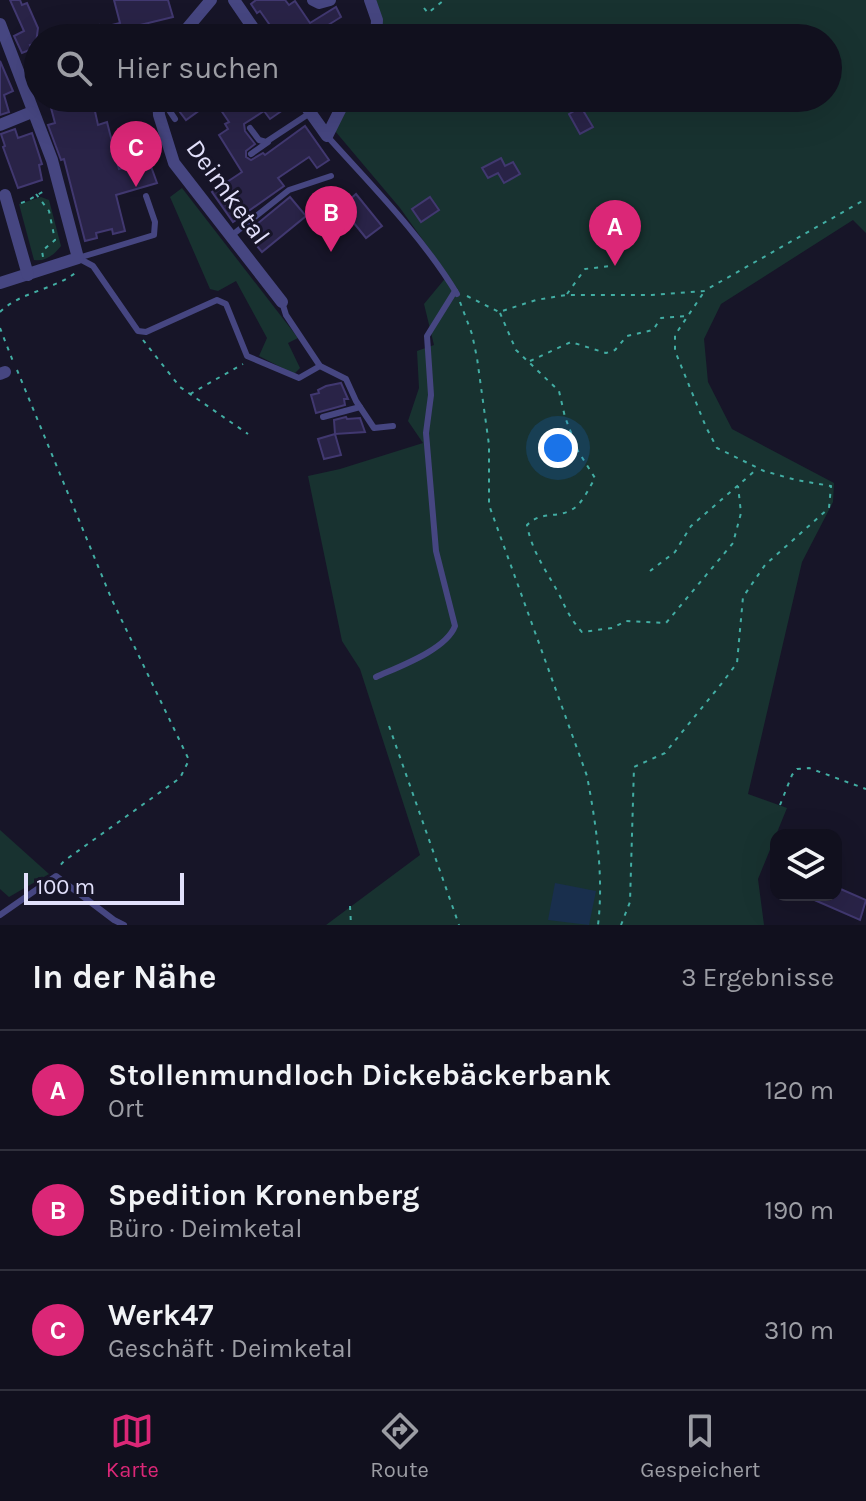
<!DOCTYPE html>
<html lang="de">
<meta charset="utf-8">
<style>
body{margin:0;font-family:Karla,sans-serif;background:#1e1e2b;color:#f1f3f6}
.controls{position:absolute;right:24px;bottom:24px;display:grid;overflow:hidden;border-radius:16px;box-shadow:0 8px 32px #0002}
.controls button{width:72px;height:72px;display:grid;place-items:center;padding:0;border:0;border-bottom:2px solid #30303c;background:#11101e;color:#f1f3f6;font:40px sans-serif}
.scale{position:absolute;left:24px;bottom:20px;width:160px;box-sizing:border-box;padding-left:8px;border:4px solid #e2e0fb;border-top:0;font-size:22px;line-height:28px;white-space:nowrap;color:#e2e0fb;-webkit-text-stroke:6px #171528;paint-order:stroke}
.you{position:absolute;left:558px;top:448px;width:28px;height:28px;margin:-20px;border:6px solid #fff;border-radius:50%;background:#1a73e8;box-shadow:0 0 0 12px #1a73e833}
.badge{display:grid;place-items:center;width:52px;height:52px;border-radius:50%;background:#db2777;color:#fff;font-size:26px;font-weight:700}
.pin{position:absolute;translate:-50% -66px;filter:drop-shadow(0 2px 4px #0008)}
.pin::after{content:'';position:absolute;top:42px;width:28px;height:24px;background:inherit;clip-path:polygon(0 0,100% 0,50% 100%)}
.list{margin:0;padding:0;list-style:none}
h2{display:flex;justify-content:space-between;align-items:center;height:104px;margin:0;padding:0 32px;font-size:34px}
h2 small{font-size:26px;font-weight:400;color:#9c9da4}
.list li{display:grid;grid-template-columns:52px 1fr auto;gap:24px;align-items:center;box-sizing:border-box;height:120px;padding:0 32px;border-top:2px solid #30303c}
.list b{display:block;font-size:30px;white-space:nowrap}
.list p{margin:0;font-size:26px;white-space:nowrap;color:#9c9da4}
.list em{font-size:26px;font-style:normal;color:#9c9da4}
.icon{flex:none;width:44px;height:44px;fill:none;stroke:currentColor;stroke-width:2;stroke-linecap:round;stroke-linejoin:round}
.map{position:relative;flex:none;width:866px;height:925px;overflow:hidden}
.search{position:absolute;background:#11101e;box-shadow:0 8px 32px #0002;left:24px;right:24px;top:24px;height:88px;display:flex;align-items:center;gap:20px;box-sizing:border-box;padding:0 28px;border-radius:44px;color:#9c9da4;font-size:30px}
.sheet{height:464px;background:#11101e}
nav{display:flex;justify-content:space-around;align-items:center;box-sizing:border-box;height:112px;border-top:2px solid #30303c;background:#11101e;font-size:22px;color:#9c9da4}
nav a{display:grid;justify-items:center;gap:4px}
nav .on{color:#db2777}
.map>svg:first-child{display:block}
.green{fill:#183230}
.water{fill:#192f4d}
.building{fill:#292347;stroke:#413870;stroke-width:2}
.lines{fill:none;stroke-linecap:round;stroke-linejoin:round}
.path{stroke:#42ada3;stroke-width:2;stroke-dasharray:4 6;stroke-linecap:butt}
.lane{stroke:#464681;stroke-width:6}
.street{stroke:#464681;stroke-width:12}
.labels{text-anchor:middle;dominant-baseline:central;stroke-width:6;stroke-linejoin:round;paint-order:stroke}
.street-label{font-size:26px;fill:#e2e0fb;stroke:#171528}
</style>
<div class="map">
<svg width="866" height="925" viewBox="0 0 866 925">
<rect width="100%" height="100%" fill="#171528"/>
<g class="green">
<path d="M 375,0 L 866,0 L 866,233 L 853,220 L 721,304 L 704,339 L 708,382 L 732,429 L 834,483 L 833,502 L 802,562 L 748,794 L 787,808 L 758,879 L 764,925 L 326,925 L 420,855 L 360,669 L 342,641 L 308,476 L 340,469 L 423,443 L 408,421 L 419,388 L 417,351 L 434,345 L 424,304 L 448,275 L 400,208 L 335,131 L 352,98 L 828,98 L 828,38 L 381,38 Z"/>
<path d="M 182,188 L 298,338 L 288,343 L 300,368 L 294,374 L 259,356 L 267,338 L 236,281 L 218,291 L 210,289 L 170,197 Z"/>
<path d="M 41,197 L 49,200 L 61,246 C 54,255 45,262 34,260 L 19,204 Z"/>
<path d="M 0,830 L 49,874 L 9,897 L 0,889 Z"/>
</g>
<path class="water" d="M 555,883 L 596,891 L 589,925 L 548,920 Z"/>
<g class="building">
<path d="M 10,0 L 20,0 L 22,5 L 27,3 L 38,28 L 36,43 L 30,45 L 32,49 L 22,53 L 14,36 L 24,31 Z"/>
<path d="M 114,0 L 168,0 L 173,17 L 136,26 L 137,30 L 108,38 L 60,38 L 60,35 L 99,25 L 100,28 L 120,23 Z"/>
<path d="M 256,0 L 285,0 L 289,5 L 295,1 L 310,23 L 336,7 L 341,17 L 317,32 L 321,38 L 279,38 L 260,11 L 257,13 L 251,4 Z"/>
<path d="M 0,61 L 13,91 L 4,95 L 9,112 L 0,115 Z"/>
<path d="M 81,98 L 92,98 L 98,125 L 107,122 L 119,169 L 149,161 L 157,183 L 116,195 L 125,231 L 113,234 L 112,229 L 96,233 L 97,238 L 85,241 L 64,159 L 61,160 L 48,125 L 55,123 L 51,108 Z"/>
<path d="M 173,98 L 289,98 L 293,103 L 270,119 L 264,111 L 244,124 L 245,131 L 255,144 L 246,151 L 246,157 L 251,160 L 263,153 L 265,155 L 305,126 L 329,160 L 317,168 L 309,157 L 278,178 L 284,186 L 233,222 L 212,192 L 242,172 L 219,135 L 228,129 L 225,124 L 229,122 L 214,100 L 186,120 L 173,103 Z"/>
<path d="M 581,107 L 593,127 L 580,134 L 569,114 Z"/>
<path d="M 15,129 L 18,138 L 32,133 L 42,164 L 39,165 L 42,180 L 18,188 L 3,147 L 5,146 L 1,134 Z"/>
<path d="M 501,158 L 505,166 L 513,162 L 520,174 L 504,183 L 498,173 L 488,178 L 482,168 Z"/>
<path d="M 356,194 L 382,226 L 366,238 L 341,207 Z"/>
<path d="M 290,197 L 306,216 L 262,252 L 246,233 Z"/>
<path d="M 430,197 L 439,210 L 421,222 L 412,209 Z"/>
<path d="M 341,383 L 348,399 L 344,399 L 345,405 L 316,413 L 311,395 L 319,393 L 318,390 L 326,386 Z"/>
<path d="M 346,417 L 347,419 L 360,418 L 365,432 L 335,434 L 334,420 Z"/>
<path d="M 335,434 L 341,455 L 324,459 L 318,439 Z"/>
<path d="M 836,887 L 866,900 L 860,920 L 803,895 L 836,895 Z"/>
</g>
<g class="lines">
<g class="path">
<path d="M 424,8 L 428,13 L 444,0"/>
<path d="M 36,194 L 49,211 L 55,240 L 42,251 L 43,257"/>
<path d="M 21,203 C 31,200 37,194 47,190"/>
<path d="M 567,294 L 585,269 L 610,266"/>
<path d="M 467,296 L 499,312 L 536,300 L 566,295 L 652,295 L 704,291 L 866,199"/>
<path d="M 460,302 L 472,334 L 477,358 L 489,445 L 489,505 L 587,776 C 596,824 604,876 598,925"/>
<path d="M 0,312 C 21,291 56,290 79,270"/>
<path d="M 500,313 L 516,350 L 559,391 L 565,417 L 578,451 L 595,478 C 589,488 582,505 571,510 C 555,519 543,510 527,525 C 532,552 546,570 559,594 C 566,609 571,620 582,632 L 612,628 L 626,621 L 666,623 L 733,543 L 741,513 L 738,486"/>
<path d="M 0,328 L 14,364"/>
<path d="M 143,340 L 180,387 L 248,434"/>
<path d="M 530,361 L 571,342 L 606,353 L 615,350 L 627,336 L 653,330 L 661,318 L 687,316"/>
<path d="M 17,370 L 112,600 L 189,760 L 180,778 L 64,861 L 59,867"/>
<path d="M 190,394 L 243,364"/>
<path d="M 650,571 L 675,552 L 691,526 L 757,469"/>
<path d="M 389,726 L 459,925"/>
<path d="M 780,805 L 792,775 L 797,769 L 809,768 L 866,789"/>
<path d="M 350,906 L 351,925"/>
<path d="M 621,925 L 630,902 L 634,767 L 665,753 L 722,683 L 737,663 L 743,597 L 765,565 L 829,508 L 831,486 L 796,480 L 764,471 L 717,448 L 706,427 L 675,351 L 675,335 L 704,292"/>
</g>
<g class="lane">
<path d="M 208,32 L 212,38"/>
<path d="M 167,98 L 167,107 L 175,119"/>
<path d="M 250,128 L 259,140 L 266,142 L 310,113"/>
<path d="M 327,136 C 372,186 422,236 457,294"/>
<path d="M 251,154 L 268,142"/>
<path d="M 231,236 L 289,190 L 331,176"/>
<path d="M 78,258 L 93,266 L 138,331 L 146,332 L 217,300 L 226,304 L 247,356 L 299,378 L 320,366"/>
<path d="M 78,258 L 154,235 L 155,222 L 146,196"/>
<path d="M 282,302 L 286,315 L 320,366 L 346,379 L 356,401 L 374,428 L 393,426"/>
<path d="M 323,417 L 360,407"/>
<path d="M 376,677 C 398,667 446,650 455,626 L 436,551 L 426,433 L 431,395 L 427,336 L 455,291"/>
<path d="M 0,915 L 56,876 L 114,920 L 124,925"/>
</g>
<g class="street">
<path d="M 234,0 L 260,38"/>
<path d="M 313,0 L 319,3 L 330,0"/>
<path d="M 370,0 L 377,20 L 376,38"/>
<path d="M 0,24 L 52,160 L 78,258 L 0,283"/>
<path d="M 179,38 L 211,0"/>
<path d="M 158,98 L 159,115 L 174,163 L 282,302"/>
<path d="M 300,98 L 327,136 L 346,98"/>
<path d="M 0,125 L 32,112"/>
<path d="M 5,195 L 28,275"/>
<path d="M 0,374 L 5,372"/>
</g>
</g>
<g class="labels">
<g class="street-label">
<text transform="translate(228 192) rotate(54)">Deimketal</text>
</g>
</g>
</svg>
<div class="controls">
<button><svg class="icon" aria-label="layers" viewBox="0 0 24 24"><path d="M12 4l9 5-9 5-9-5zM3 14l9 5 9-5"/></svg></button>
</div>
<div class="scale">100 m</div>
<div class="you"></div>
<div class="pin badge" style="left:615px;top:266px">A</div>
<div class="pin badge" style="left:331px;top:252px">B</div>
<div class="pin badge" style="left:136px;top:187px">C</div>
<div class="search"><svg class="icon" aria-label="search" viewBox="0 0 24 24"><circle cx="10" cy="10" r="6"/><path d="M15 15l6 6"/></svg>Hier suchen</div>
</div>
<section class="sheet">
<h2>In der Nähe<small>3 Ergebnisse</small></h2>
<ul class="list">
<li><span class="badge">A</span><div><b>Stollenmundloch Dickebäckerbank</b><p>Ort</p></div><em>120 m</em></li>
<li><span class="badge">B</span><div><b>Spedition Kronenberg</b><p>Büro · Deimketal</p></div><em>190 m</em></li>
<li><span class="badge">C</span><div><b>Werk47</b><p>Geschäft · Deimketal</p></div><em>310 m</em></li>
</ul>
</section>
<nav>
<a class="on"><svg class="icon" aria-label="map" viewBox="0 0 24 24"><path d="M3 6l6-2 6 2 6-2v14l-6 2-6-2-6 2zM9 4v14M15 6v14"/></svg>Karte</a>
<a><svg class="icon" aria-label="directions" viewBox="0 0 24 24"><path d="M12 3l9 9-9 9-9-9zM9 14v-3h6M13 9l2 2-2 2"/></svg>Route</a>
<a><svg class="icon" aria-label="saved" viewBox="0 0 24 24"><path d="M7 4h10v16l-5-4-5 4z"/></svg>Gespeichert</a>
</nav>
